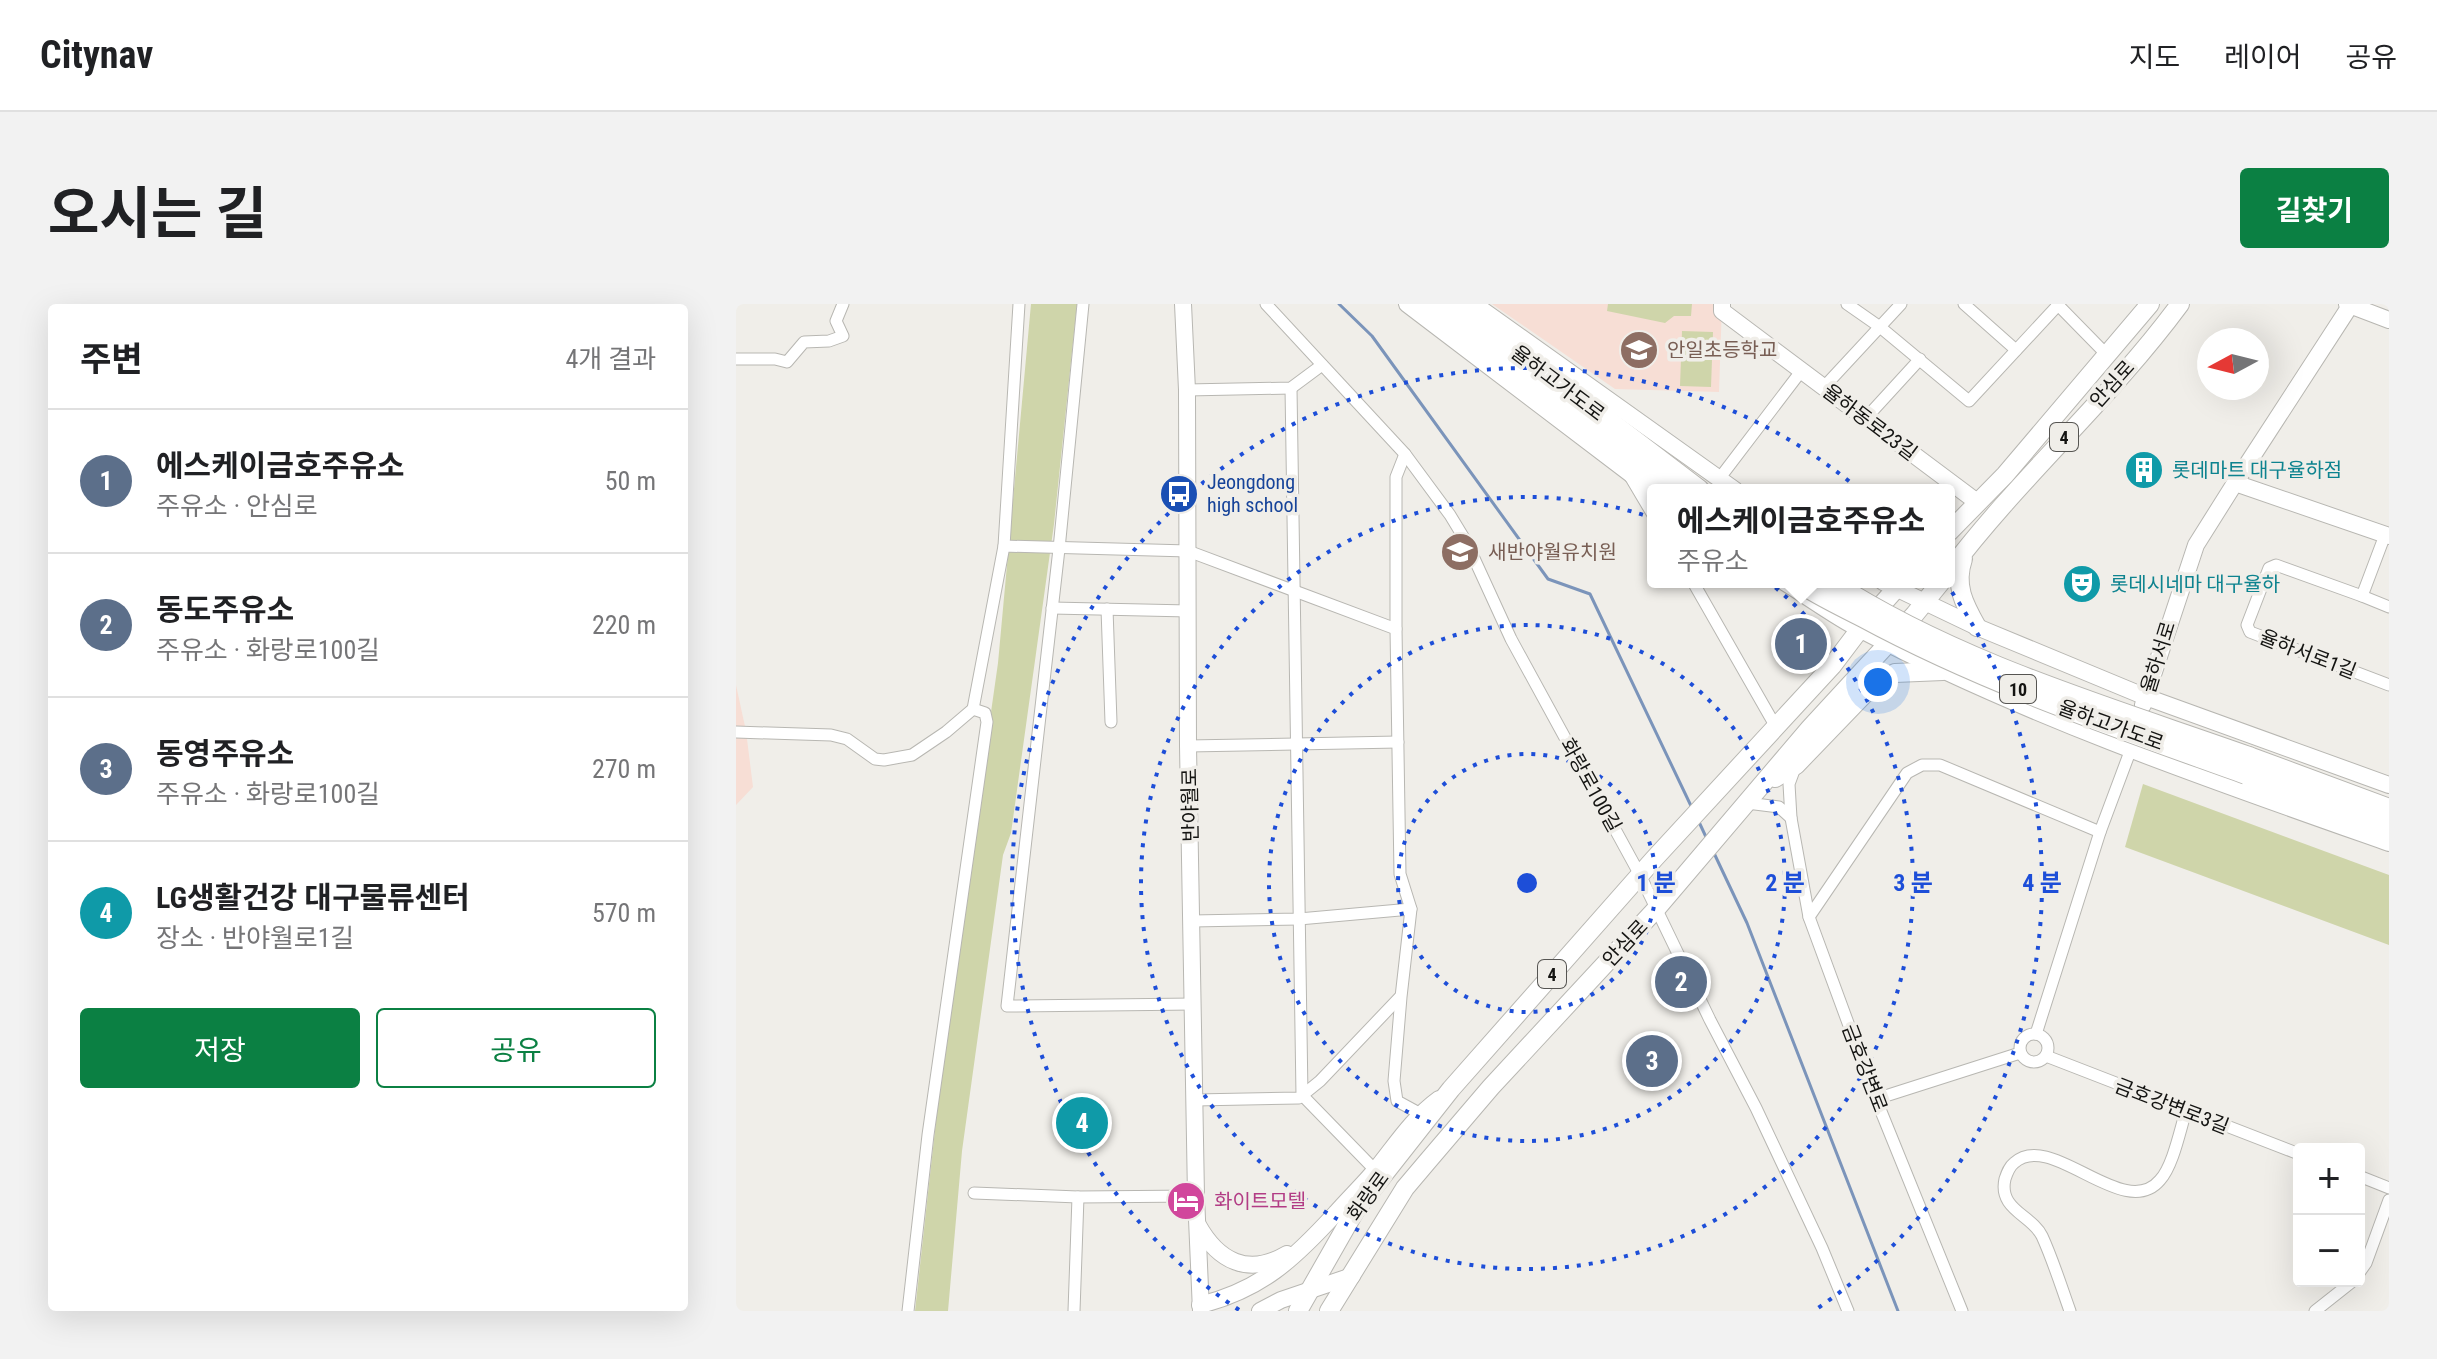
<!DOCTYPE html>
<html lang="ko">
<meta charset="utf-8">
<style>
body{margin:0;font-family:"Roboto Condensed","Noto Sans KR",sans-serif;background:#f2f2f2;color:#202124}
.controls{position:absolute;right:24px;bottom:24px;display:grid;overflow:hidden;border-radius:8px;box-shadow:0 8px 32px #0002}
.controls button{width:72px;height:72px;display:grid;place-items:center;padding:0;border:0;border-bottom:2px solid #e0e0e0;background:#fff;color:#202124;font:40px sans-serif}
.compass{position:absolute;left:1461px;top:24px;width:72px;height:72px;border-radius:50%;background:#fff;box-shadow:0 8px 32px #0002;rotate:263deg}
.you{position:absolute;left:1142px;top:378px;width:28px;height:28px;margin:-20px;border:6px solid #fff;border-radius:50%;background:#1a73e8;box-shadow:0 0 0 12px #1a73e833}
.badge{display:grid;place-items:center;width:52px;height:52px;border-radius:50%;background:#0b8043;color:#fff;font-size:26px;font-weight:700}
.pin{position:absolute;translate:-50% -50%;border:4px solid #fff;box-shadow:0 2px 8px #0006}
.popup{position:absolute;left:911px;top:180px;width:308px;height:104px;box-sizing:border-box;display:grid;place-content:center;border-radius:8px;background:#fff;filter:drop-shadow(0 2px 6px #0005);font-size:26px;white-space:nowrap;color:#757577}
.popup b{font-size:30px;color:#202124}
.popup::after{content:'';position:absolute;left:50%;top:100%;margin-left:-16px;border:16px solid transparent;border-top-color:#fff}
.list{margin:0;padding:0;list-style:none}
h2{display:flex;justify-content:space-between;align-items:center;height:104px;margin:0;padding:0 32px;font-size:34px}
h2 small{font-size:26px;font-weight:400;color:#757577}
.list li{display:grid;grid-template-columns:52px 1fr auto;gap:24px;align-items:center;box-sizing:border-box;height:144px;padding:0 32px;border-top:2px solid #e0e0e0}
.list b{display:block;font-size:30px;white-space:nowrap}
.list p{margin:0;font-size:26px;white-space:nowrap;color:#757577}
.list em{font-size:26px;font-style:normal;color:#757577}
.actions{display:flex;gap:16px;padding:24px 32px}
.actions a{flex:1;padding:18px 0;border:2px solid #0b8043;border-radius:8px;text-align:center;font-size:28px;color:#0b8043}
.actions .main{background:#0b8043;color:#fff}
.map{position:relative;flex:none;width:1653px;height:1007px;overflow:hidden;border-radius:8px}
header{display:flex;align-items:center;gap:48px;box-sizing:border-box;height:112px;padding:0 40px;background:#fff;border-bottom:2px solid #e0e0e0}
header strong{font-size:38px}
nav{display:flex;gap:44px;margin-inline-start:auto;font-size:28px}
.intro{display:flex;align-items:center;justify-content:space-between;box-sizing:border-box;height:192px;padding:0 48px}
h1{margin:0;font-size:56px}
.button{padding:20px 36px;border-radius:8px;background:#0b8043;color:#fff;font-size:28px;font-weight:700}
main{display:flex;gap:48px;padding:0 48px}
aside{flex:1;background:#fff;border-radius:8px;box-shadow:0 8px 32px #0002}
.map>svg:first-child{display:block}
.education{fill:#f7ded5}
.green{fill:#cfd5aa}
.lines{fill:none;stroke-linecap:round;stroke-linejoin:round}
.stream{stroke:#7b94ba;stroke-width:3}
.street-casing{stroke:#b8b7b2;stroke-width:13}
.secondary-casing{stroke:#b8b7b2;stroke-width:18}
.primary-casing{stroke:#b8b7b2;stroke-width:20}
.highway-casing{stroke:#b8b7b2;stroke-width:22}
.street{stroke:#fff;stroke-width:11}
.secondary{stroke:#fff;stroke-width:16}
.primary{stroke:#fff;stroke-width:18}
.highway{stroke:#fff;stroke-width:20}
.highway-bridge-casing{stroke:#b8b7b2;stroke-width:22;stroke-linecap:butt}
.highway-bridge{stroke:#fff;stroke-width:20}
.ring{fill:none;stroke:#1d4ed8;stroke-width:4;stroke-dasharray:4 8}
.labels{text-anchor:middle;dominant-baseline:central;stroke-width:7;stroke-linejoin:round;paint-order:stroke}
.shield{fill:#f0eee9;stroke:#565552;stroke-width:2}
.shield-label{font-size:18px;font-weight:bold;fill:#141412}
.education-label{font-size:20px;fill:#785e54;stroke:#f0eee9;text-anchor:start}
.street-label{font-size:20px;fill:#141412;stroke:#f0eee9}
.culture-label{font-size:20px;fill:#0d838f;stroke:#f0eee9;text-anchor:start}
.transit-label{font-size:20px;fill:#164399;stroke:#f0eee9;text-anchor:start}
.hotel-label{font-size:20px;fill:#b23c85;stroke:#f0eee9;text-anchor:start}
.centre{fill:#1d4ed8;stroke:#f0eee9;stroke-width:4}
.ring-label{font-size:24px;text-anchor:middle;font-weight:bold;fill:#1d4ed8;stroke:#f0eee9;stroke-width:7;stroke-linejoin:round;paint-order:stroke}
</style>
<header>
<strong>Citynav</strong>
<nav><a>지도</a><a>레이어</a><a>공유</a></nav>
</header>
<div class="intro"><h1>오시는 길</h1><a class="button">길찾기</a></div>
<main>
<aside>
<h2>주변<small>4개 결과</small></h2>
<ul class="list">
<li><span class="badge" style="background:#5c6f8a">1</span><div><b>에스케이금호주유소</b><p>주유소 · 안심로</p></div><em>50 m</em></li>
<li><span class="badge" style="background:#5c6f8a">2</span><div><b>동도주유소</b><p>주유소 · 화랑로100길</p></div><em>220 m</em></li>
<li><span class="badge" style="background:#5c6f8a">3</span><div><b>동영주유소</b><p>주유소 · 화랑로100길</p></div><em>270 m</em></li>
<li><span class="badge" style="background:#0f9aa8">4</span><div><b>LG생활건강 대구물류센터</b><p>장소 · 반야월로1길</p></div><em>570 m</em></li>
</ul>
<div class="actions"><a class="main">저장</a><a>공유</a></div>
</aside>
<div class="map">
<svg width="1653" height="1007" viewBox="0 0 1653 1007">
<rect width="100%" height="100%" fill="#f0eee9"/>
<g class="education">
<path d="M 756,0 L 986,0 L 983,88 L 879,85 Z"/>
<path d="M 0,381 L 10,427 L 17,483 L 0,501 Z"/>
</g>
<g class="green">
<path d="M 295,0 L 341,0 L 318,220 L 275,529 L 267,551 L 226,847 L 212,1007 L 179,1007 L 211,717 L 262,359 Z"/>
<path d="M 872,0 L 956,0 L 955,12 L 938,12 L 929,19 L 871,7 Z"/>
<path d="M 946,27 L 977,28 L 975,83 L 944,82 Z"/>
<path d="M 1407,480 L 1653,571 L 1653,641 L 1389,543 Z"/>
</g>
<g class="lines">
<g class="stream">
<path d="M 603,0 L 636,32 L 812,275 L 854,290 L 956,504"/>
<path d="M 963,518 L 970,533"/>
<path d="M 977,547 L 1011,619 L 1162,1007"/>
</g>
<defs>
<g id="street">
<path d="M 347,0 L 323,245 L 271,702 L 458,700"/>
<path d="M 530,0 L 669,150 L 714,211 L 731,239 L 775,335 L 904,571 L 974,716 L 1020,804 L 1086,944 L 1112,1007"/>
<path d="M 1111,0 L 1144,23 L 1233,97 L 1323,0"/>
<path d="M 1228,0 L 1280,46"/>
<path d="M 1321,0 L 1372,52"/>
<path d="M 0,55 L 39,55 L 51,58 L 68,38 L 93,37 L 107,32 L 100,17 L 107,0"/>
<path d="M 1088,83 L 1165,0"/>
<path d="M 555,84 L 566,791 L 639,866"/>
<path d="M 451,86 L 555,84 L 586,61"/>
<path d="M 1130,114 L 1184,55"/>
<path d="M 895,174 L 917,211"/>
<path d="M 983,175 L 1066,66"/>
<path d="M 1649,231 L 1626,292 L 1540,261 L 1533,264 L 1511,321 L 1514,328 L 1653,381"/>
<path d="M 268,242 L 283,0"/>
<path d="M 957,278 L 1040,423"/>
<path d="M 1626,292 L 1653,303"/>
<path d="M 316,304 L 453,307"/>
<path d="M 371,305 L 375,418"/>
<path d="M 660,325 L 660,173 L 669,150"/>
<path d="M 0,428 L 95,431 L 111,435 L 139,455 L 148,456 L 176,451 L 210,428 L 237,405 L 268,242 L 452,247 L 660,325 L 664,570 L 675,605 L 665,693 L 658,777 L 661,797 L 683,809"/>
<path d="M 452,442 L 662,438"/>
<path d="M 1011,499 L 1043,503 L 1055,514 L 1053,480 L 1060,461"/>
<path d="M 1055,514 L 1073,613 L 1140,795 L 1226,1007"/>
<path d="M 1073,613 L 1171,469 L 1186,461 L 1204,461 L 1364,528"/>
<path d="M 456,617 L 563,615 L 675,605"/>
<circle cx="1298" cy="744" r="14"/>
<path d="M 1300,730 L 1364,528 L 1395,445"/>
<path d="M 1310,752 L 1563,850"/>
<path d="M 1140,795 L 1284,749"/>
<path d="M 459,796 L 563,794 L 584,777 L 664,693"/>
<path d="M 1623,872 L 1653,884"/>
<path d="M 238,889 L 342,893 L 460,892"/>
<path d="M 1623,969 L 1630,959 L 1653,896"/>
<path d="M 172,1007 L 192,831 L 251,418 L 249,409 L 237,405"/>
<path d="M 338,1007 L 342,893"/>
<path d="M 1334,1007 C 1325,982 1317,956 1306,932 C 1296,911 1262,906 1269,875 C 1271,869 1273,863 1278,859 C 1315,825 1388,919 1424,876 C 1437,862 1444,826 1450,807"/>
<path d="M 1579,1007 L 1617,977"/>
</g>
<g id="secondary">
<path d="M 447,0 L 451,86 L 452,442 L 460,892 L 465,1007"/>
<path d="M 671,0 L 917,187"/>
<path d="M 738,0 L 999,186"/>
<path d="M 986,0 L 986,7 L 1241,198"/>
<path d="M 1611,0 L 1653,16"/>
<path d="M 1614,2 L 1499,179 L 1653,232"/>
<path d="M 1048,278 C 1074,294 1098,312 1125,326 C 1294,414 1474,476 1653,539"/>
<path d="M 1147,278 L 1241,323 L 1410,393 L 1653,481"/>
<path d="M 1407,401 L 1460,241 L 1499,179"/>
<path d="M 462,921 C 482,957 512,973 551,950"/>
<path d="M 464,1001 C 525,986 558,955 600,909 C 613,894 628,880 641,864 C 661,839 677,814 703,795"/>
<path d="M 524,1007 L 545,996 L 616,972"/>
</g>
<g id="primary">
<path d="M 1213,228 L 1269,171 L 1414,0"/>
<path d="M 1227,255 C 1218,281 1228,300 1241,323"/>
<path d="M 1213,267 C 1284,173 1374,95 1444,0"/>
<path d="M 1039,474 L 1060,461 L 1139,379 L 1159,369 L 1207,367"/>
<path d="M 562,1007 L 619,907 L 715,785 L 918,555 L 1096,362 L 1124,325 L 1166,278"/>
<path d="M 593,1007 L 669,884 L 691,858 L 755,783 L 921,604 L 1074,424 L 1179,310 L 1205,278"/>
</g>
<g id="highway">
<path d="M 694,0 L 933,186"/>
<path d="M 719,0 L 963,186"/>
<path d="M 1513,453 L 1653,505"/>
<path d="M 1510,470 L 1653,523"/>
</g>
</defs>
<use href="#street" class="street-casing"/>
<use href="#secondary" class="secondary-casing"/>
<use href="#primary" class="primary-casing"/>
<use href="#highway" class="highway-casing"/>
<use href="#street" class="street"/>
<use href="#secondary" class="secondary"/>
<use href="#primary" class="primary"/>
<use href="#highway" class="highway"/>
<defs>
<g id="highway-bridge">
<path d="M 1063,278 C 1084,292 1106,302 1127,313 C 1249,379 1380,423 1510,470"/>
<path d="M 1095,278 C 1222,360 1372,403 1513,453"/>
</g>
</defs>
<use href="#highway-bridge" class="highway-bridge-casing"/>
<use href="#highway-bridge" class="highway-bridge"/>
</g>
<g class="ring">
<circle cx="791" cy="579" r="129"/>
<circle cx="791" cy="579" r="258"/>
<circle cx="791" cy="579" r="386"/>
<path d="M503 1006A515 515 0 1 1 1079 1006"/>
</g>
<defs>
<symbol id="school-disc" viewBox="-11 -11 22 22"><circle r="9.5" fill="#8d6e63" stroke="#f0eee9"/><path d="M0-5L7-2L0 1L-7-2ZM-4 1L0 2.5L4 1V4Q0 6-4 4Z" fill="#fff"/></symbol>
<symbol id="building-disc" viewBox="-11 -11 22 22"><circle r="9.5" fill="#0f9aa8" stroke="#f0eee9"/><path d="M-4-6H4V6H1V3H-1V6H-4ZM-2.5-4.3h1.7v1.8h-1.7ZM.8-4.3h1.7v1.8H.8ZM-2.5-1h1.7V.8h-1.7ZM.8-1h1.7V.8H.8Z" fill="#fff"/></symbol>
<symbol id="bus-disc" viewBox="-11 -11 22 22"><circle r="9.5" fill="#1a4fb4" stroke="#f0eee9"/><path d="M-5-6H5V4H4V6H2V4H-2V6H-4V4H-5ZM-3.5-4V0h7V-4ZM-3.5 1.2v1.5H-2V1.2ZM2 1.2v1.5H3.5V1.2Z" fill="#fff"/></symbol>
<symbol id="theatre-disc" viewBox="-11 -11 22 22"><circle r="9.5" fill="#0f9aa8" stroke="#f0eee9"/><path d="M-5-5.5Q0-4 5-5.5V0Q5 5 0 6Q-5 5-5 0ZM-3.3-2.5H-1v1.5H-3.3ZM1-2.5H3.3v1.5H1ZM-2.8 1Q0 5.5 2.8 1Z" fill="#fff"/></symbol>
<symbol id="hotel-disc" viewBox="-11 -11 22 22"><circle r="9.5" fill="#d1479c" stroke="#f0eee9"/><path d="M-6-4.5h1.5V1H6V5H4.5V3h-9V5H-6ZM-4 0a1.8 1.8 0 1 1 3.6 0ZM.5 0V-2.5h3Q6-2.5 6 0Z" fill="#fff"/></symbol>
</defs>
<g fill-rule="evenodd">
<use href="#school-disc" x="881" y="24" width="44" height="44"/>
<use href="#building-disc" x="1386" y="144" width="44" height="44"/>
<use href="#bus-disc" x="421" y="168" width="44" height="44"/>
<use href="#school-disc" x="702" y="226" width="44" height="44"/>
<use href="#theatre-disc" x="1324" y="258" width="44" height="44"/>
<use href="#hotel-disc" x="428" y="875" width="44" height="44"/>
</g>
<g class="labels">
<g class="shield">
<rect x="1314" y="119" width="28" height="28" rx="6"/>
<rect x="1264" y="371" width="36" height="28" rx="6"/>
<rect x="802" y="656" width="28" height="28" rx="6"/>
</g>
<g class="shield-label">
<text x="1328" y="133">4</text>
<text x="1282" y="385">10</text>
<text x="816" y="670">4</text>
</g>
<g class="education-label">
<text x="931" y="46">안일초등학교</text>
<text x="752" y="248">새반야월유치원</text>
</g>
<g class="street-label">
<text transform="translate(822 79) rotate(37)">율하고가도로</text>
<text transform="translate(1376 80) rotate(-48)">안심로</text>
<text transform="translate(1134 118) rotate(37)">율하동로23길</text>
<text transform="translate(1572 350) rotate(21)">율하서로1길</text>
<text transform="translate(1422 353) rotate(-73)">율하서로</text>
<text transform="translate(1375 421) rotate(20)">율하고가도로</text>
<text transform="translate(855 481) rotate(61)">화랑로100길</text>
<text transform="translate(454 501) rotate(-91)">반야월로</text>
<text transform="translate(889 639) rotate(-47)">안심로</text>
<text transform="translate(1129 764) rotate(69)">금호강변로</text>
<text transform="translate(1436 802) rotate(21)">금호강변로3길</text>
<text transform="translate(632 892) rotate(-54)">화랑로</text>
</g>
<g class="culture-label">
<text x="1436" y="166">롯데마트 대구율하점</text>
<text x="1374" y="280">롯데시네마 대구율하</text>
</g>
<g class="transit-label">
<text x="471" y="178">Jeongdong<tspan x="471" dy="23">high school</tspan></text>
</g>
<g class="hotel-label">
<text x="478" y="897">화이트모텔</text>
</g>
</g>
<circle cx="791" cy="579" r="12" class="centre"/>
<g class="ring-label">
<text x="920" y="587">1 분</text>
<text x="1049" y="587">2 분</text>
<text x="1177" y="587">3 분</text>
<text x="1306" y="587">4 분</text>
</g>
</svg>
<div class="controls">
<button>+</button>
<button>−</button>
</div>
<svg class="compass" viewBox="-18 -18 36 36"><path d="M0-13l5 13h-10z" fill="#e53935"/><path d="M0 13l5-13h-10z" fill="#757577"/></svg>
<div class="you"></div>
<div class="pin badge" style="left:1065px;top:340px;background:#5c6f8a">1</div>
<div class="popup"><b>에스케이금호주유소</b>주유소</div>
<div class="pin badge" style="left:945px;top:678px;background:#5c6f8a">2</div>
<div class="pin badge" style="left:916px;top:757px;background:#5c6f8a">3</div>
<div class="pin badge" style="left:346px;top:819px;background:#0f9aa8">4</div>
</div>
</main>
